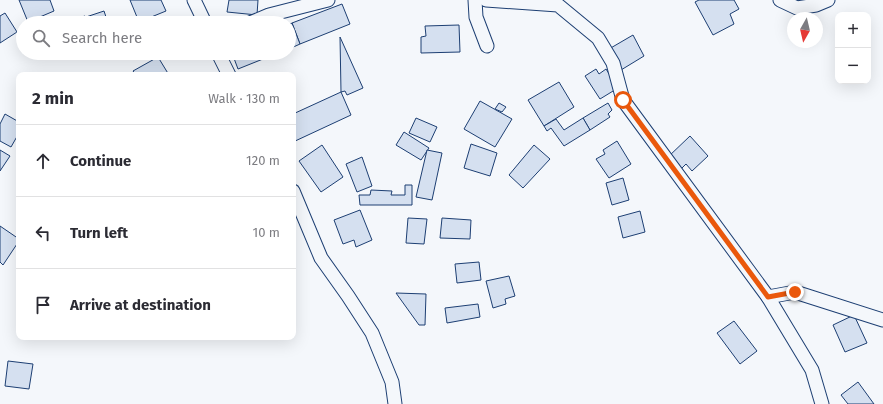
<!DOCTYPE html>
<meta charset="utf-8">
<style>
body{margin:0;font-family:"Fira Sans",sans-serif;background:#f7f7f7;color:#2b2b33}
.controls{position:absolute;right:12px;top:12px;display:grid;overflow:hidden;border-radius:8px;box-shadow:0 4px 16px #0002}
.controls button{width:36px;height:36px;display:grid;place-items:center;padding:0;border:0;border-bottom:1px solid #e1e1e2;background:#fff;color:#2b2b33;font:20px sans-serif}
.compass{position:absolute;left:787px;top:12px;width:36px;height:36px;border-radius:50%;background:#fff;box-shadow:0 4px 16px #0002;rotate:188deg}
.stop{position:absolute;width:12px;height:12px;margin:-9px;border:3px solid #ea580c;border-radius:50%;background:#fff}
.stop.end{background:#ea580c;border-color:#fff;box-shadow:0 1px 4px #0008}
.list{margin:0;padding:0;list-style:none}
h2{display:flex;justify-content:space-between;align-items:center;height:52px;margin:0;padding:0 16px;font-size:17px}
h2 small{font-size:13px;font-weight:400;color:#7c7c81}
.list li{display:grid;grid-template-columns:26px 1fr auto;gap:12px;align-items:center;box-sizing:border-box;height:72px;padding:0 16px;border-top:1px solid #e1e1e2}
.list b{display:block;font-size:15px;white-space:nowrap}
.list em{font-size:13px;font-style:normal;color:#7c7c81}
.icon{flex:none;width:22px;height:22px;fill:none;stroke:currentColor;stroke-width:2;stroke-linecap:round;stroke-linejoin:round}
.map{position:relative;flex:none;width:883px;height:404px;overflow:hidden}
.search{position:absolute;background:#fff;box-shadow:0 4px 16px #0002;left:16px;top:16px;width:280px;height:44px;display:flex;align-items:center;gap:10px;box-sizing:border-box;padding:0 14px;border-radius:22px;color:#7c7c81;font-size:15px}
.panel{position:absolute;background:#fff;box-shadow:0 4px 16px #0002;left:16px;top:72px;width:280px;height:268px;border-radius:8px}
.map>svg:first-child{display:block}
.building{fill:#d5e0f0;stroke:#1d3f73}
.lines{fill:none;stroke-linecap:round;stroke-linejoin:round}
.street-casing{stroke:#1d3f73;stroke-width:15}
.street{stroke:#f4f7fb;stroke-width:13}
.route{stroke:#ea580c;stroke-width:5}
</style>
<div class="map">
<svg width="883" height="404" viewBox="0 0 883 404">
<rect width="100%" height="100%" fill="#f4f7fb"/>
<g class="building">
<path d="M 19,0 L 50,0 L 54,11 L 28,22 Z"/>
<path d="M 130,0 L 161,0 L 166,11 L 139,22 Z"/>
<path d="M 229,0 L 258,0 L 257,15 L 227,12 Z"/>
<path d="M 699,0 L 734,0 L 739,9 L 730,14 L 734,24 L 713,35 L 695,2 Z"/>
<path d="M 342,4 L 350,24 L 300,44 L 292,23 Z"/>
<path d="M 104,11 L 108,23 L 88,23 L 86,17 Z"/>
<path d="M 5,13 L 17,32 L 0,43 L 0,16 Z"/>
<path d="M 85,16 L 88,23 L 61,23 Z"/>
<path d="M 292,23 L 300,44 L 289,49 L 289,25 Z"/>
<path d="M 459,25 L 460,52 L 421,53 L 421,37 L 426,36 L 425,26 Z"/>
<path d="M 633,35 L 644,56 L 621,70 L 609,49 Z"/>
<path d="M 340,37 L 363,88 L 347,95 L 345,91 L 341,92 Z"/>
<path d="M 232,53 L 278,53 L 238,69 Z"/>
<path d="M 158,57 L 169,75 L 136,75 L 133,71 Z"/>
<path d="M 596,69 L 599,74 L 606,69 L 618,88 L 600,99 L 585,76 Z"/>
<path d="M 559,82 L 574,107 L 544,126 L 528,100 Z"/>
<path d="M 341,92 L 351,115 L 293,142 L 293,114 Z"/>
<path d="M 480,101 L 512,119 L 495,147 L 464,129 Z"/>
<path d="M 499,103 L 506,107 L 502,112 L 495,109 Z"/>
<path d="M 608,103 L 612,110 L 608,114 L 610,117 L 590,130 L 583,118 Z"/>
<path d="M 5,114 L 19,122 L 19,133 L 11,147 L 0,141 L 0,124 Z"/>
<path d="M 416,118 L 437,127 L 430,142 L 409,133 Z"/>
<path d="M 583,118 L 590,130 L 564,146 L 551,128 L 547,131 L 544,126 L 556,119 L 564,130 Z"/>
<path d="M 404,132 L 429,148 L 421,160 L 396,145 Z"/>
<path d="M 690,136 L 708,156 L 692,171 L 686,164 L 680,170 L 668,157 Z"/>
<path d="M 617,141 L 631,164 L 609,178 L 596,159 L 605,154 L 603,150 Z"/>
<path d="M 471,144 L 497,153 L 490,176 L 464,168 Z"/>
<path d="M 322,145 L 343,177 L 321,192 L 299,161 Z"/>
<path d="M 534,145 L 550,159 L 523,188 L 509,175 Z"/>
<path d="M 0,150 L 10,156 L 0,171 Z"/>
<path d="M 427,150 L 442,153 L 432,200 L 416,197 Z"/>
<path d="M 362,157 L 372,186 L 357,192 L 346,164 Z"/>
<path d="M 623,178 L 629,200 L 612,205 L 606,183 Z"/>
<path d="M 405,185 L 412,185 L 412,205 L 360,205 L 359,195 L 370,195 L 371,190 L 392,191 L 391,195 L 405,195 Z"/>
<path d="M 360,210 L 372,240 L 356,247 L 354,240 L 343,244 L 334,220 Z"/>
<path d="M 640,211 L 645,232 L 623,238 L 618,217 Z"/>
<path d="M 408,218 L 427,219 L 424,244 L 406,243 Z"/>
<path d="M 442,218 L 471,220 L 470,239 L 440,238 Z"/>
<path d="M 0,226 L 19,239 L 19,241 L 3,265 L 0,262 Z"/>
<path d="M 479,262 L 481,280 L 457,283 L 455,264 Z"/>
<path d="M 509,276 L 515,296 L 505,299 L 506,304 L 493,308 L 486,281 Z"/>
<path d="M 396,293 L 426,294 L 425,325 L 419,325 Z"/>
<path d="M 478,304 L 480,317 L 447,323 L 445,308 Z"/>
<path d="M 854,315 L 867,343 L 845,352 L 833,325 Z"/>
<path d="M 734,321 L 757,351 L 740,364 L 717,333 Z"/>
<path d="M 8,361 L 33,364 L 29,389 L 5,386 Z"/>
<path d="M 858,382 L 874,404 L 848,404 L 841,395 Z"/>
</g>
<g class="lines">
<defs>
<g id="street">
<path d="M 194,0 L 205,23"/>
<path d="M 475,0 L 476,17 L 487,46"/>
<path d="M 486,0 L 558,5 L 598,38 L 613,63 L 623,100 L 768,297 L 812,370 L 822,404"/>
<path d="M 780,0 L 797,8 L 816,5 L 828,0"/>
<path d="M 250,23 L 269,15 L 328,0"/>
<path d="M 218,53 L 229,75"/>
<path d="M 293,191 L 321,258 L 348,296 L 372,333 L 392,382 L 395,404"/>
<path d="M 768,297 L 795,292 L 883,320"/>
</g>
</defs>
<use href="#street" class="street-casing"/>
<use href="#street" class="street"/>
</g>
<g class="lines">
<path class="route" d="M 623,100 L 768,297 L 795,292"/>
</g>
</svg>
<div class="controls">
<button>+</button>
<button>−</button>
</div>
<svg class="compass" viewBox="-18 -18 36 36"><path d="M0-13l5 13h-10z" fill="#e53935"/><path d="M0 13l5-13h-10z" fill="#7c7c81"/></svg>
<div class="stop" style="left:623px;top:100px"></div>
<div class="stop end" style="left:795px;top:292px"></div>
<div class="search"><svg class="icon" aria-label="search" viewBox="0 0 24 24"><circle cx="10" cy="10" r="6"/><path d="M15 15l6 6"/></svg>Search here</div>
<section class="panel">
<h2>2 min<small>Walk · 130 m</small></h2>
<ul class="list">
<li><svg class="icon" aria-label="ahead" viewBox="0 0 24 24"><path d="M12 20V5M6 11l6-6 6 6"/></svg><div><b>Continue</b></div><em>120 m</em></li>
<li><svg class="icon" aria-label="left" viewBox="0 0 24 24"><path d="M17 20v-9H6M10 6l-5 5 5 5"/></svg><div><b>Turn left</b></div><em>10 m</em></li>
<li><svg class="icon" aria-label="arrive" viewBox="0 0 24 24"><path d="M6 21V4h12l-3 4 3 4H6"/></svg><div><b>Arrive at destination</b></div></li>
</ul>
</section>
</div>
